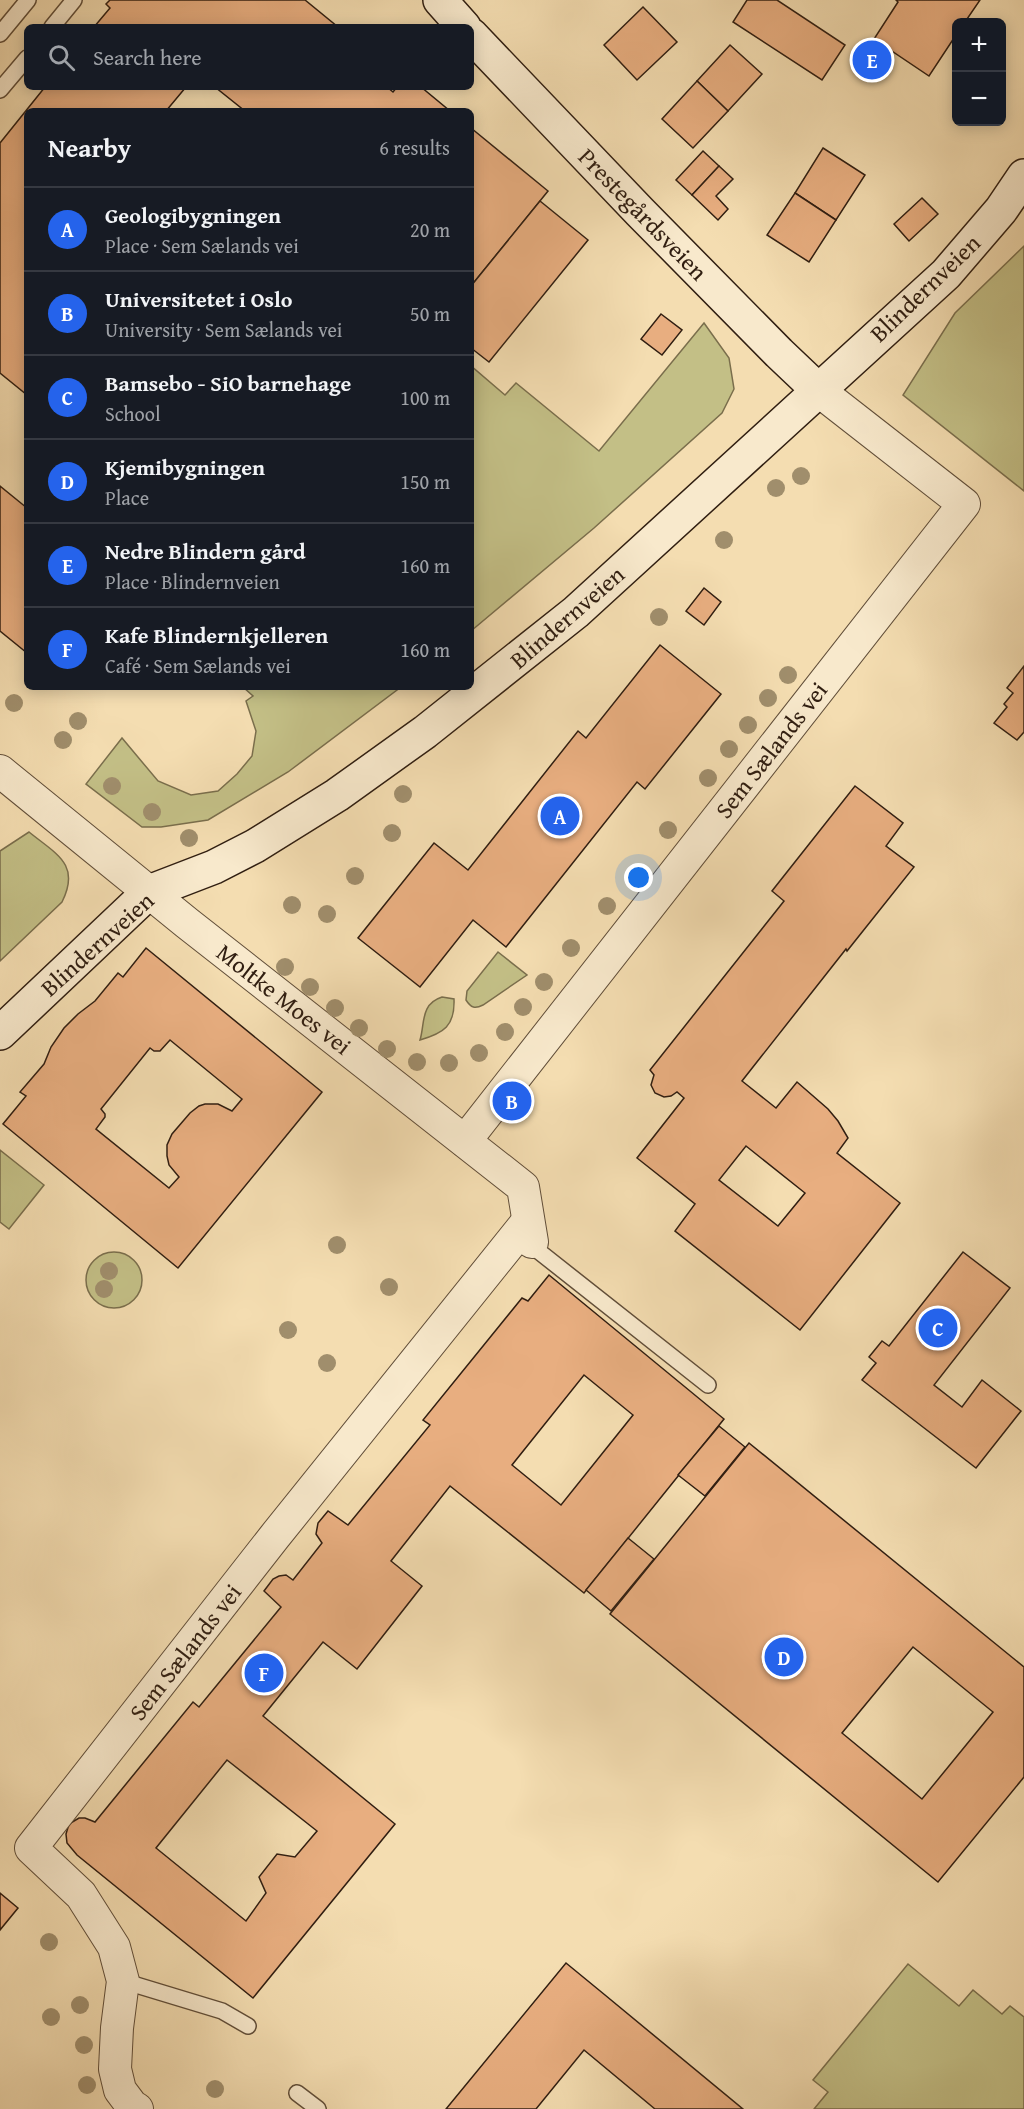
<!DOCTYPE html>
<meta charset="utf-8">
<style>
body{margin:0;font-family:"Gentium Book Plus",serif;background:#242831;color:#f1f3f6}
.controls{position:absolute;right:18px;top:18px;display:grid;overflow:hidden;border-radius:9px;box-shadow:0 3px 15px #0003}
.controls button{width:54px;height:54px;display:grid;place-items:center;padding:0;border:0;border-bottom:2px solid #363941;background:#171b24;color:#f1f3f6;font:30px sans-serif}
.you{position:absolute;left:639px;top:878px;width:21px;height:21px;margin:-15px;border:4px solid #fff;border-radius:50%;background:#1a73e8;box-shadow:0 0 0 9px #1a73e833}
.badge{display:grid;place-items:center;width:39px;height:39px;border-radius:50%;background:#2563eb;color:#fff;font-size:20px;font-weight:700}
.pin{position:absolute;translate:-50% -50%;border:3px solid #fff;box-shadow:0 2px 6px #0006}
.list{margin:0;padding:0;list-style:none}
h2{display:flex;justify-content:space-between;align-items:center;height:78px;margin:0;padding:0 24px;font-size:26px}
h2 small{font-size:20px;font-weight:400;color:#9ea1a6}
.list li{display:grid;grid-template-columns:39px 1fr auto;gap:18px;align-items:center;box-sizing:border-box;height:84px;padding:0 24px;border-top:2px solid #363941}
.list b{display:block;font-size:22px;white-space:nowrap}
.list p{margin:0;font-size:20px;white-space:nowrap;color:#9ea1a6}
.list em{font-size:20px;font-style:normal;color:#9ea1a6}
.icon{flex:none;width:33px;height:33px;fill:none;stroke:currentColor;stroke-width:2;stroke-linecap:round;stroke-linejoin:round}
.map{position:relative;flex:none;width:1024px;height:2109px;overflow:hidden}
.search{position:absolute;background:#171b24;box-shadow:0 3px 15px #0003;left:24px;top:24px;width:450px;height:66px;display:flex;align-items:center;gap:15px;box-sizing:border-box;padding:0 21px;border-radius:9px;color:#9ea1a6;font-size:22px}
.panel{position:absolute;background:#171b24;box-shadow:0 3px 15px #0003;left:24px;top:108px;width:450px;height:582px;border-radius:9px}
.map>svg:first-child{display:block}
.green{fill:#c3bf86;stroke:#7a6e4c;stroke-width:1.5}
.building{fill:#e8ae80;stroke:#301e11;stroke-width:1.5;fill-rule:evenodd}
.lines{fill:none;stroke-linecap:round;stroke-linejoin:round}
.lane-casing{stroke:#614e39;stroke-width:18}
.street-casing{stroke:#614e39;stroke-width:34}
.secondary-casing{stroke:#301e11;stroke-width:36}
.lane{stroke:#f8e9cc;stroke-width:15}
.street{stroke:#f8e9cc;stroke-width:32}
.secondary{stroke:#f8e9cc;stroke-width:33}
.tree{fill:#a08e6c}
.labels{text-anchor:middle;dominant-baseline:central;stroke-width:4.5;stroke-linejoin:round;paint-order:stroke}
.street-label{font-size:24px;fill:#301e11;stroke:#f8e9cc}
</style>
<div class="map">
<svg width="1024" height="2109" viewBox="0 0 1024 2109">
<rect width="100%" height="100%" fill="#f4ddb1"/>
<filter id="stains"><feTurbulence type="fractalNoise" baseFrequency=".00333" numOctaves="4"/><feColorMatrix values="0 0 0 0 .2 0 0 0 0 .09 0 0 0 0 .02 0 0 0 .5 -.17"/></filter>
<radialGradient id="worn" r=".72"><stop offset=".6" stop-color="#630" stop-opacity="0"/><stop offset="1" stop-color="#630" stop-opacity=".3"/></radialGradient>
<g class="green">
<path d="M 1024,246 L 1024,491 L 903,395 L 955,313 Z"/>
<path d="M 704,323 L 729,358 L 734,389 L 722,413 L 594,528 L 471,631 L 471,366 L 505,395 L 516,383 L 599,451 Z"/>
<path d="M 243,687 L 401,687 L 288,772 L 208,820 L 161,827 L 142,827 L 86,784 L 122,738 L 158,781 L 191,795 L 218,791 L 237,774 L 252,756 L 256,731 L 246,701 L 253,696 Z"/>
<path d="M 29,832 C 56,854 81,864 62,902 L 0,961 L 0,851 Z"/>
<path d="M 498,952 L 527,975 L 483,1005 C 475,1009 471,1008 466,1000 L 467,991 Z"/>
<path d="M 442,997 L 454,999 C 455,1026 444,1033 420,1040 C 425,1024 420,1004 442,997 Z"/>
<path d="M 0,1150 L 44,1185 L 9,1229 L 0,1222 Z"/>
<circle cx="114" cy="1280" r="28"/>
<path d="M 908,1964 L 959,2006 L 973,1990 L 1002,2014 L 1010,2006 L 1024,2017 L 1024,2109 L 814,2109 L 828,2092 L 813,2080 Z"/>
</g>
<g class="building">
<path d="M 110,0 L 305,0 L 338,27 L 94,27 L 110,8 L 106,4 Z"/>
<path d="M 747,0 L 777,0 L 845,45 L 822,80 L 733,22 Z"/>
<path d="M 896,0 L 980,0 L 965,22 L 956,22 L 956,35 L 929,76 L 874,39 L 898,2 Z"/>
<path d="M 643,7 L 677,42 L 637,80 L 604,45 Z"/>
<path d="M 730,45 L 762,74 L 728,111 L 697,81 Z"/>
<path d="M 697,81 L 728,111 L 693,148 L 662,119 Z"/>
<path d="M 45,87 L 186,87 L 166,111 L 27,111 L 27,395 L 0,373 L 0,143 Z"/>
<path d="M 215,87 L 387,87 L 393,92 L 397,87 L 421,87 L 450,111 L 245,111 Z"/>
<path d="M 471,128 L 548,191 L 471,286 Z"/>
<path d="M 823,148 L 865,175 L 836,220 L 795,193 Z"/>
<path d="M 703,151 L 719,166 L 692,195 L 676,180 Z"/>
<path d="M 719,166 L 733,179 L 716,196 L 728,209 L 718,220 L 692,195 Z"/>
<path d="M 795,193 L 836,220 L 809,262 L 767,235 Z"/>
<path d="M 922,198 L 938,214 L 909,241 L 894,224 Z"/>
<path d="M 540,201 L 588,240 L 489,362 L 471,348 L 471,286 Z"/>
<path d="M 661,314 L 682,330 L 662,355 L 641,339 Z"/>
<path d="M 0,486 L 27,508 L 27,653 L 0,631 Z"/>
<path d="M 704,588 L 721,602 L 704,625 L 686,611 Z"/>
<path d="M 660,645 L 721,694 L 645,789 L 637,782 L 506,947 L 473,920 L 420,987 L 358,938 L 434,843 L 468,870 L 578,731 L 586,738 Z"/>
<path d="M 1024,666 L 1024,732 L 1017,740 L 994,723 L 1007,707 L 1004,704 L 1013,693 L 1007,688 Z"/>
<path d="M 855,786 L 903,823 L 886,846 L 914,867 L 847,951 L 846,949 L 742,1081 L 776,1108 L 797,1082 L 828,1109 L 838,1121 L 848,1138 L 837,1153 L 900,1203 L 800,1330 L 675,1231 L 695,1204 L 637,1158 L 684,1098 L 677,1092 L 671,1096 L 664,1097 L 655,1093 L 651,1085 L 654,1075 L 650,1070 L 784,901 L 772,891 ZM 746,1146 L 805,1193 L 778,1226 L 719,1180 Z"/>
<path d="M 146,948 L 322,1092 L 178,1268 L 3,1124 L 26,1096 L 20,1092 L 44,1064 L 51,1047 L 64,1028 L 78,1014 L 95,1001 L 118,973 L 123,977 ZM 170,1040 L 242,1099 L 232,1111 L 218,1104 L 205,1104 L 199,1106 L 190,1113 L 172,1134 L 167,1145 L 167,1156 L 169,1165 L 179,1177 L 169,1188 L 96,1129 L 105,1117 L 105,1114 L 101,1109 L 150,1048 L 154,1051 L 160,1051 Z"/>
<path d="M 963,1252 L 1010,1288 L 934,1385 L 962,1407 L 982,1380 L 1021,1411 L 976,1468 L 862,1380 L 876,1363 L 869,1357 L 882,1341 L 889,1346 Z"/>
<path d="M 549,1275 L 724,1419 L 584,1593 L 450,1486 L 391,1561 L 422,1586 L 357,1669 L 323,1642 L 263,1716 L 395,1824 L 253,1998 L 77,1855 L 67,1843 L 66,1834 L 69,1824 L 79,1818 L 85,1818 L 95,1822 L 193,1702 L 199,1707 L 281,1607 L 264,1591 L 273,1579 L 279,1576 L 286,1575 L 293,1580 L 322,1543 L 316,1534 L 318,1523 L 328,1511 L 348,1525 L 430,1425 L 423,1420 L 522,1298 L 528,1301 ZM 584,1375 L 633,1415 L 561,1505 L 512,1465 ZM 227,1760 L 317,1831 L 295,1857 L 277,1854 L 259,1877 L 266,1893 L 246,1921 L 156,1848 Z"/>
<path d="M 719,1426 L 745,1447 L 705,1496 L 678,1475 Z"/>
<path d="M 749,1443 L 1024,1667 L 1024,1777 L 938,1882 L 610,1614 ZM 913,1647 L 993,1712 L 922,1799 L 842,1733 Z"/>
<path d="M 628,1538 L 654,1559 L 611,1611 L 586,1590 Z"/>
<path d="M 0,1893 L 18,1908 L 0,1930 Z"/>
<path d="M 566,1963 L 605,1995 L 743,2109 L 655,2109 L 584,2050 L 536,2109 L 446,2109 Z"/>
</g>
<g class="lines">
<defs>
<g id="lane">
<path d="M 52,27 L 74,0"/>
<path d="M 0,34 L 28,0"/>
<path d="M 0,90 L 27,58"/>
<path d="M 532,1246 L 708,1385"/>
<path d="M 123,1981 L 222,2011 L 248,2026"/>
<path d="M 297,2093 L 318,2109"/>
</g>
<g id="street">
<path d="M 0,771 L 187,923 L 523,1187 L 532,1242"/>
<path d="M 465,1141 L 964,504 L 818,390"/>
<path d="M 137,2109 L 132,2106 L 120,2090 L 115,2069 L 117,2028 L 123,1981 L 114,1947 L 81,1895 L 31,1848 L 275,1536 L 528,1221"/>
</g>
<g id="secondary">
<path d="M 440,0 L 464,27"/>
<path d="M 471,35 L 640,212 L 779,353 L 818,390"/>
<path d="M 0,1033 L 149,892 L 214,867 L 255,846 L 337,795 L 425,732 L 576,612 L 946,274 L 1001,210 L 1024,176"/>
</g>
</defs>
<use href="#lane" class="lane-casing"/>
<use href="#street" class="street-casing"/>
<use href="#secondary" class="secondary-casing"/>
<use href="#lane" class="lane"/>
<use href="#street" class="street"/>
<use href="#secondary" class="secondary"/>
</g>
<g class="tree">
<circle cx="801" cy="476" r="9"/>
<circle cx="776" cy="488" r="9"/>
<circle cx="724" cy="540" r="9"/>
<circle cx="659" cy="617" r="9"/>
<circle cx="788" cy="675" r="9"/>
<circle cx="768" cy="698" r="9"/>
<circle cx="14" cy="703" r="9"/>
<circle cx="78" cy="721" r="9"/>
<circle cx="748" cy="725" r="9"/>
<circle cx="63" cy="740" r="9"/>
<circle cx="729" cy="749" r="9"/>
<circle cx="708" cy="778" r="9"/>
<circle cx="112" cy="786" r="9"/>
<circle cx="403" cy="794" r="9"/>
<circle cx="152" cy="812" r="9"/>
<circle cx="668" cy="830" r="9"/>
<circle cx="392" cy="833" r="9"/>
<circle cx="189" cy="838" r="9"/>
<circle cx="355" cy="876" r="9"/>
<circle cx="292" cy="905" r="9"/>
<circle cx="607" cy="906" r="9"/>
<circle cx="327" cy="914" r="9"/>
<circle cx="571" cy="948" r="9"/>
<circle cx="285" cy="967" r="9"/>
<circle cx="544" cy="982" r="9"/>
<circle cx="310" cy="987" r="9"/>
<circle cx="523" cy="1007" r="9"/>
<circle cx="335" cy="1008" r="9"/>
<circle cx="359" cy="1028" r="9"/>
<circle cx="505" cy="1032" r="9"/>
<circle cx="387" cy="1049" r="9"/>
<circle cx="479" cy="1053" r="9"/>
<circle cx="417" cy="1062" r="9"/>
<circle cx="449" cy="1063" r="9"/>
<circle cx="337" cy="1245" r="9"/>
<circle cx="109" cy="1271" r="9"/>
<circle cx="389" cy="1287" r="9"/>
<circle cx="104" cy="1289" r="9"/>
<circle cx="288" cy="1330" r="9"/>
<circle cx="327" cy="1363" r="9"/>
<circle cx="49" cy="1942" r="9"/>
<circle cx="80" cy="2005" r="9"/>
<circle cx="51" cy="2017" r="9"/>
<circle cx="84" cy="2045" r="9"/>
<circle cx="87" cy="2085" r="9"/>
<circle cx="215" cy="2089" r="9"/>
</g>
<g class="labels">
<g class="street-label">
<text transform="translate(643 214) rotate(46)">Prestegårdsveien</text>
<text transform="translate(925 288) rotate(-44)">Blindernveien</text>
<text transform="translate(567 617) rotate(-41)">Blindernveien</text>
<text transform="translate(771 750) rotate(-52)">Sem Sælands vei</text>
<text transform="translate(97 944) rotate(-42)">Blindernveien</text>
<text transform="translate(284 999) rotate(38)">Moltke Moes vei</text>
<text transform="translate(185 1652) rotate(-52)">Sem Sælands vei</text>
</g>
</g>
<rect width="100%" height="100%" filter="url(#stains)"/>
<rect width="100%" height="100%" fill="url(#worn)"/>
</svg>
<div class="controls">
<button>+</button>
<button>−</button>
</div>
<div class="you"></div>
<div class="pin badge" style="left:560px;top:816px">A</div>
<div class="pin badge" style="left:512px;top:1101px">B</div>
<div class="pin badge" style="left:938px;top:1328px">C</div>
<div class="pin badge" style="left:784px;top:1657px">D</div>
<div class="pin badge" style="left:872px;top:60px">E</div>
<div class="pin badge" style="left:264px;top:1673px">F</div>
<div class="search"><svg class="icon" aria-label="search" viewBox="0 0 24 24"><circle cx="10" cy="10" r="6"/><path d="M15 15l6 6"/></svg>Search here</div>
<section class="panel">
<h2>Nearby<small>6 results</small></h2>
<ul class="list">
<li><span class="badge">A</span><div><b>Geologibygningen</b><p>Place · Sem Sælands vei</p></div><em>20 m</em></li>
<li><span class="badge">B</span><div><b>Universitetet i Oslo</b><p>University · Sem Sælands vei</p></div><em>50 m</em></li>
<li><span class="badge">C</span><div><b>Bamsebo - SiO barnehage</b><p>School</p></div><em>100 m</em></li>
<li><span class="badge">D</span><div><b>Kjemibygningen</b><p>Place</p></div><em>150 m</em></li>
<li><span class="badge">E</span><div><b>Nedre Blindern gård</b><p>Place · Blindernveien</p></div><em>160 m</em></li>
<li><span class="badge">F</span><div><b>Kafe Blindernkjelleren</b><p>Café · Sem Sælands vei</p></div><em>160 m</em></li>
</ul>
</section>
</div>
